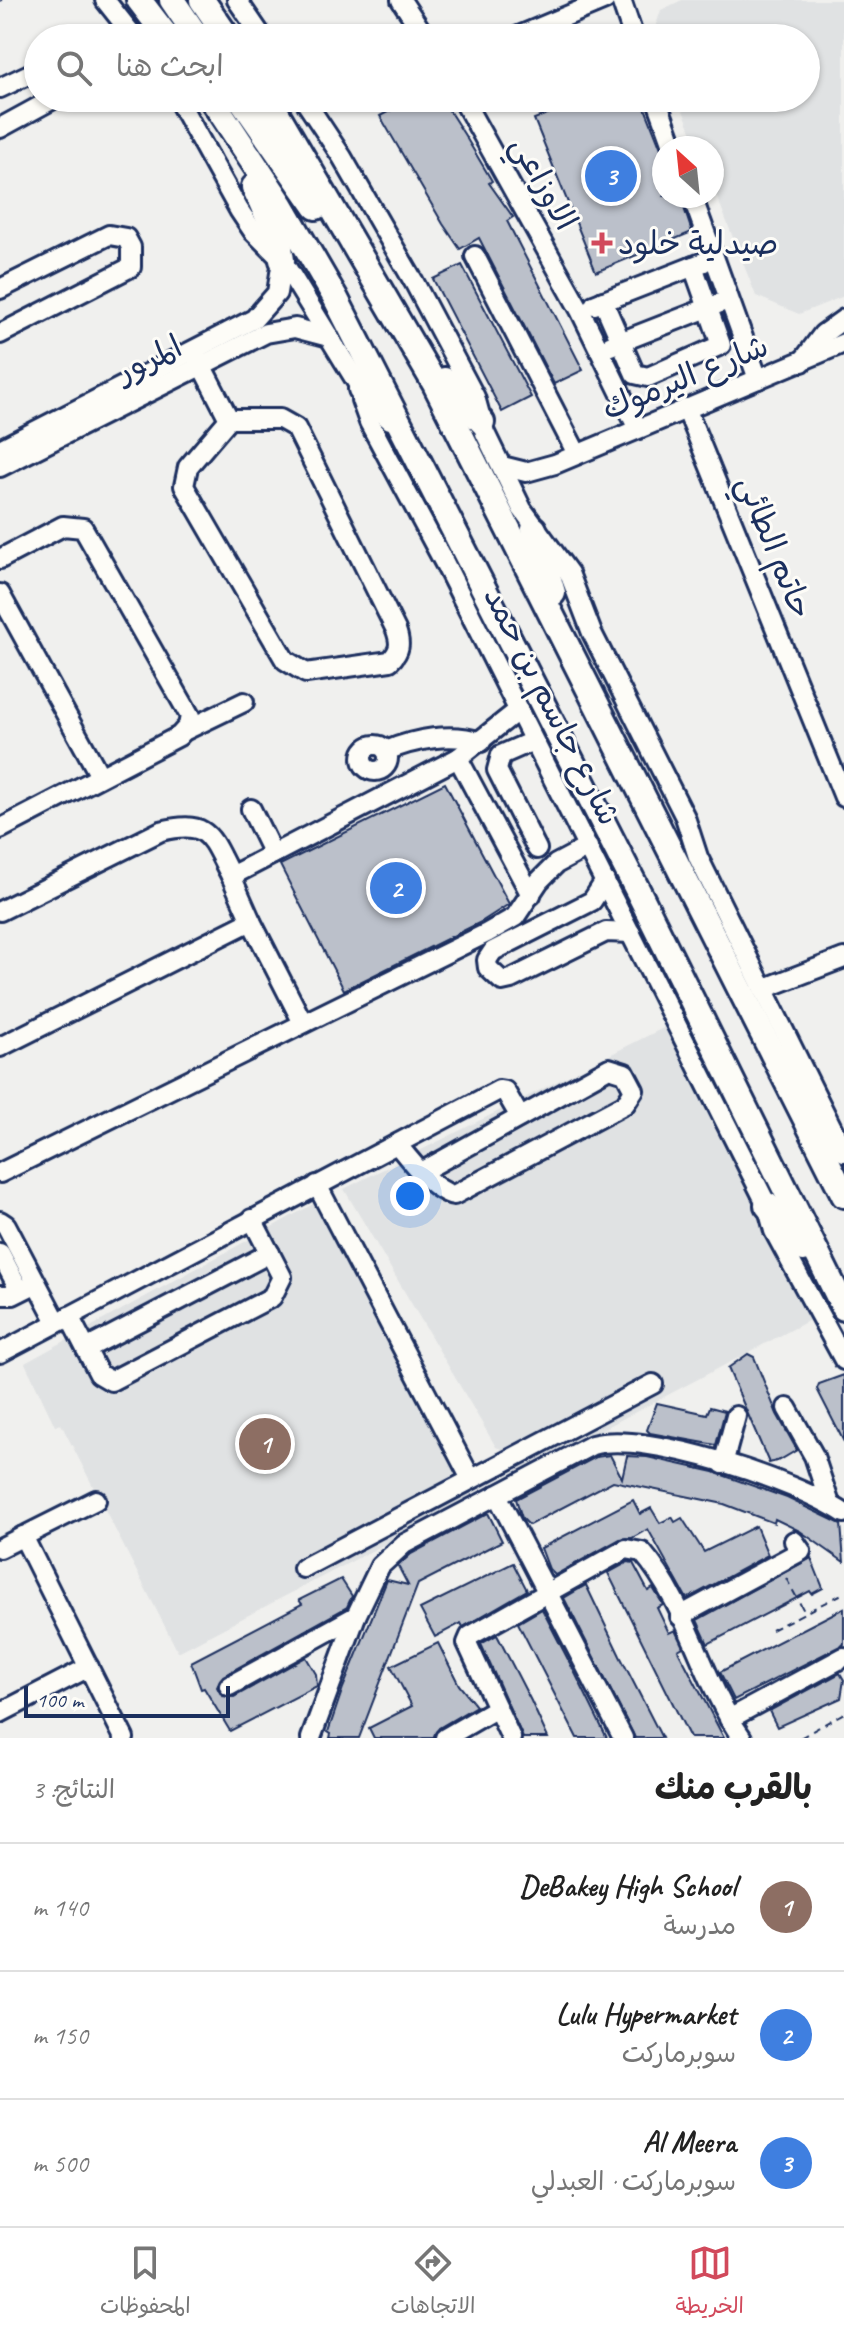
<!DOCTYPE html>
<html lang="ar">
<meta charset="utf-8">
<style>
body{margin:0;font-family:Caveat,"Playpen Sans Arabic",sans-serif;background:#f2f2f2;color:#222;direction:rtl}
.compass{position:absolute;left:652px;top:136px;width:72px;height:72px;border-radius:50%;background:#fff;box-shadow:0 2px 6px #0004;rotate:333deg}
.scale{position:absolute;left:24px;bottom:20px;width:206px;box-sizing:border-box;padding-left:8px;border:4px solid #1b2f5e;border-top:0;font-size:22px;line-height:28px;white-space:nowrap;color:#1b2f5e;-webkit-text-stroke:6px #fdfcf7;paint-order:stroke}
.you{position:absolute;left:410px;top:1196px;width:28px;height:28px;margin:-20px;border:6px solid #fff;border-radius:50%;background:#1a73e8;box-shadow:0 0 0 12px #1a73e833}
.badge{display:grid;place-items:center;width:52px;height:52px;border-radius:50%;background:#d1495b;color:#fff;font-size:26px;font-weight:700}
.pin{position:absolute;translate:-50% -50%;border:4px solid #fff;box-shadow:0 2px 8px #0006}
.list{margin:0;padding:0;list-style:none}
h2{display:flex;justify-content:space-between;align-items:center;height:104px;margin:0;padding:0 32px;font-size:34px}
h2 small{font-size:26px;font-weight:400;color:#767676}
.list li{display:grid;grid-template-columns:52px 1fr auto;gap:24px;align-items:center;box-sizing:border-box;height:128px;padding:0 32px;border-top:2px solid #e0e0e0}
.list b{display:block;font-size:30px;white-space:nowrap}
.list p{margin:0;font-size:26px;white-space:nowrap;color:#767676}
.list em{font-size:26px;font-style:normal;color:#767676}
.icon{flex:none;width:44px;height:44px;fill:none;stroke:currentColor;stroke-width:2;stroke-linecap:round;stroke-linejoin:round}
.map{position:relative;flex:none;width:844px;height:1738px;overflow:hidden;direction:ltr}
.search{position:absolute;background:#fff;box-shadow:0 2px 6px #0004;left:24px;right:24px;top:24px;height:88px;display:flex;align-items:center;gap:20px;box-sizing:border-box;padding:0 28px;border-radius:44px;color:#767676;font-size:30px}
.sheet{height:488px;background:#fff}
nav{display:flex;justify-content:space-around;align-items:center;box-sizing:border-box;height:112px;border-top:2px solid #e0e0e0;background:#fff;font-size:22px;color:#767676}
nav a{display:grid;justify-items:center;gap:4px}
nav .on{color:#d1495b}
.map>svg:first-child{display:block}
.built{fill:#e0e2e3}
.building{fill:#bbc0ca;stroke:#1b2f5e;stroke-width:2}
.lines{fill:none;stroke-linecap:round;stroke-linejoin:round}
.minor-casing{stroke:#1b2f5e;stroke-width:24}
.major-casing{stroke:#1b2f5e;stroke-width:30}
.path{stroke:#1b2f5e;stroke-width:2;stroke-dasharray:8 6;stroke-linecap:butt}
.minor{stroke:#fdfcf7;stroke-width:18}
.major{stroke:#fdfcf7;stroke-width:24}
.poi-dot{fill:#d1495b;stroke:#fdfcf7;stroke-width:3}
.labels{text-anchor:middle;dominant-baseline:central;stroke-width:6;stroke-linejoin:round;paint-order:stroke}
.street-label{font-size:32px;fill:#1b2f5e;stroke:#fdfcf7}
.poi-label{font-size:32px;fill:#1b2f5e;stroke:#fdfcf7;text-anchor:start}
</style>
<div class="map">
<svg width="844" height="1738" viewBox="0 0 844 1738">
<rect width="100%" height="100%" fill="#f0f0ee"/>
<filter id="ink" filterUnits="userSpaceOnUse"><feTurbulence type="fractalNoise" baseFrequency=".0125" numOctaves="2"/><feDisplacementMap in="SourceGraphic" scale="16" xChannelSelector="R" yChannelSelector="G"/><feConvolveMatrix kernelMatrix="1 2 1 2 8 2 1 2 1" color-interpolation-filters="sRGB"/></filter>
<g filter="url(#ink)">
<g class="built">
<path d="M 682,0 L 844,0 L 844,296 L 799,314 L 756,296 L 712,184 L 712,148 L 698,148 L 678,98 L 806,98 L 806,38 L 654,38 L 653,34 L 661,10 Z"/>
<path d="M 667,1026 L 825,1312 L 518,1474 L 509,1452 L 496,1447 L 344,1189 Z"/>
<path d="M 317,1202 L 475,1497 L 178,1652 L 61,1424 L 55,1426 L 25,1363 Z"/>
</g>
<g class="building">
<path d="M 414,98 L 441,98 L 464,134 L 492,181 L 489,183 L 513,217 L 507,221 L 583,370 L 554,384 L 479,238 L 460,249 L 443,224 L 380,116 Z"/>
<path d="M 589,98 L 641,98 L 664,156 L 664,196 L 680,196 L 692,232 L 596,272 L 534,119 Z"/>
<path d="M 462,265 L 531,397 L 502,412 L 433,279 Z"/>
<path d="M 445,783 L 509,904 L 481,922 L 344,990 L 280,865 Z"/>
<path d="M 748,1354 L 754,1357 L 777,1414 L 797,1450 L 780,1460 L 769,1463 L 728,1368 Z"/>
<path d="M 844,1375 L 844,1442 L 817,1389 L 819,1384 Z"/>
<path d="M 657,1403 L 707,1414 L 710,1407 L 725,1411 L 716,1445 L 650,1433 L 647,1430 Z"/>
<path d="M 610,1455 L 622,1478 L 627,1456 L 647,1457 L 714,1472 L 787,1498 L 841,1524 L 844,1562 L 800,1531 L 775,1519 L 774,1523 L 724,1504 L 613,1481 L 529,1525 L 522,1518 L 516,1499 L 596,1457 Z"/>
<path d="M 633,1500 L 640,1514 L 651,1508 L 660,1523 L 672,1517 L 675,1522 L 682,1518 L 704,1552 L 756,1526 L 768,1555 L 687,1599 L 648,1529 L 632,1538 L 620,1539 L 555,1575 L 549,1569 L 541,1548 Z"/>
<path d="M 488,1513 L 502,1541 L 418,1584 L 359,1738 L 330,1738 L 331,1734 L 328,1732 L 343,1688 L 387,1580 L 408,1585 L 398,1566 L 411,1554 Z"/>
<path d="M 811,1558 L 823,1588 L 812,1594 L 810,1591 L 708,1644 L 697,1620 Z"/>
<path d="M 628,1562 L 633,1563 L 648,1591 L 653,1588 L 661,1601 L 663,1605 L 657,1608 L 669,1633 L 675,1630 L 683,1647 L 678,1650 L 724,1738 L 690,1738 L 608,1573 Z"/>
<path d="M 513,1563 L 527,1590 L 463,1627 L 461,1623 L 435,1637 L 420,1609 Z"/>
<path d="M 341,1579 L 352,1596 L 347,1607 L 223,1676 L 217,1687 L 222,1696 L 234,1697 L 306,1657 L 316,1674 L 317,1686 L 230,1731 L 204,1688 L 201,1689 L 191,1662 L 302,1604 L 299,1600 Z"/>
<path d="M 586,1585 L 620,1656 L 662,1738 L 635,1738 L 564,1598 Z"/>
<path d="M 844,1608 L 844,1644 L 734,1700 L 720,1672 Z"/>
<path d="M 542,1609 L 576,1675 L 607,1738 L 577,1738 L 518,1623 Z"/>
<path d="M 497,1635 L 531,1701 L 548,1738 L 523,1738 L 481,1644 Z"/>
<path d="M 438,1643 L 459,1685 L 476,1706 L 439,1728 L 433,1738 L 374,1738 L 369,1728 L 412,1706 L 391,1666 Z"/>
<path d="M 840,1673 L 844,1680 L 841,1698 L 777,1727 L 769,1711 Z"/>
</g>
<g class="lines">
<defs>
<g id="minor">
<path d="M 105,0 L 135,38"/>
<path d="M 237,0 L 263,38"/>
<path d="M 401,0 L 426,38"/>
<path d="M 621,0 L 634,38"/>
<path d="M 514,38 L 605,0"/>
<path d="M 0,88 L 38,70"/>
<path d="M 177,98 L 239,210 L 253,231 L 282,260 L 361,389 L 361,400 L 369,422 L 445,564 L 767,1205 L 774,1231 L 844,1360"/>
<path d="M 303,98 L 342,157 L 414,282 L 475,397 L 485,433 L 522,509 L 569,573 L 592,633 L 685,817 L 698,857 L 844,1152"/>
<path d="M 462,98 L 580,310 L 637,427"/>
<path d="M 656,98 L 674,148"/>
<path d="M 0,128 L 55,98"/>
<path d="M 692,196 L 758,379"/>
<path d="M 475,256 L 577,454"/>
<path d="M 0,289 L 109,235 L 126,238 L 131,247 L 131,267 L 0,334"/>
<path d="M 603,301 L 635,374 L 648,377 L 721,345 L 693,266"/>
<path d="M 594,305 L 704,262"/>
<path d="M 610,346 L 720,303"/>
<path d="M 197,357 L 229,419"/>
<path d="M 802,362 L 823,334 L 844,319"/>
<path d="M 686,408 L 844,797"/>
<path d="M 229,419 L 280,419 L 296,428 L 396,630 C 401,644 400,651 390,661 L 306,673 L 285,660 L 184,486 L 188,467 Z"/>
<path d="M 0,449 L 254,319 L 277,293 L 282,260"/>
<path d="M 502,466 L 526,472 L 555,464 L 844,343"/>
<path d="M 0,467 L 266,333 L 295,328 L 329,337"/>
<path d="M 0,559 L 63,526 L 83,528 L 190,716 L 188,726 L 179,736 L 0,829"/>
<path d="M 0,594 L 100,776"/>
<path d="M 186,730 L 244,702"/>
<path d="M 533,741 L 501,755 L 497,770 L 537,849"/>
<circle cx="375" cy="758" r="13"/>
<path d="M 386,751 C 415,739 451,732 481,742"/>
<path d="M 458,758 L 531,895"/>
<path d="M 251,809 L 273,854"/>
<path d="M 231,876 L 251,921"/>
<path d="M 605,881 L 592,901 L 493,951 L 487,960 L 488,968 L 502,981 L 511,979 L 606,932 L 631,933"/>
<path d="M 0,911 L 161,831 C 210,819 210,837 231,876 L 458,758 L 516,712"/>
<path d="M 763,989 L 844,958"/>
<path d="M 0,1047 L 251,921 L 303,1023"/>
<path d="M 397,1144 C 410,1160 433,1191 454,1195 L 625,1104 L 634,1090 L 625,1073 L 609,1068 L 423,1171"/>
<path d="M 0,1173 L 487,933 L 515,917 L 539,881 L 556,864 L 588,847"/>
<path d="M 317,1185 L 471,1479"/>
<path d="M 0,1221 L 6,1225 L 57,1322"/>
<path d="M 0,1253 L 20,1291"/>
<path d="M 0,1295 L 13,1295 L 31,1286"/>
<path d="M 69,1316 L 99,1374 L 111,1381 L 272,1297 L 282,1277 L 252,1219"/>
<path d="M 86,1349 L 270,1253"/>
<path d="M 0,1353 L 499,1090 L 505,1091 L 520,1117"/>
<path d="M 787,1408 L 814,1456 L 830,1504"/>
<path d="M 723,1464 L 736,1416"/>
<path d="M 497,1495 L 623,1738"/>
<path d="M 23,1536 L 124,1738"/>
<path d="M 0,1548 L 96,1500"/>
<path d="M 303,1568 L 653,1384"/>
<path d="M 680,1616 L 801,1551 L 794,1541"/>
<path d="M 229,1686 L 356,1616"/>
<path d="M 0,1713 L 89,1667"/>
<path d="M 729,1719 L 844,1657"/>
<path d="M 311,1738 L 356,1616 L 380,1566 L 404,1544 L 592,1445 C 648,1430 795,1481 844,1513"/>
<path d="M 445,1738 L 497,1708"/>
<path d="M 511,1738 L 467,1643 L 470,1636 L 626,1549 L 642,1552 C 688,1605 702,1681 742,1738"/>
</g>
<g id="major">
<path d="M 139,0 L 168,38"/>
<path d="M 172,0 L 198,38"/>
<path d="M 202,0 L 228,38"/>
<path d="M 211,98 L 281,204 L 335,297 L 641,897 L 844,1308"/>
<path d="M 240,98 L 316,207"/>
<path d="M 268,98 L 435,384 L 844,1195"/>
<path d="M 254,187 L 279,241 L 282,260"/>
<path d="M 444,380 L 482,422"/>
<path d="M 361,389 L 391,417"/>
<path d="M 534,529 L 553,593"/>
<path d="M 767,1205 L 804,1249"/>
</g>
</defs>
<use href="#minor" class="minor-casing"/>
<use href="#major" class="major-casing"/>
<g class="path">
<path d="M 0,1 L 2,0"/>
<path d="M 70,105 L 91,98"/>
<path d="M 786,1578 L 804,1611"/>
<path d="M 771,1630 L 844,1593"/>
<path d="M 800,1738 L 844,1713"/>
</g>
<use href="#minor" class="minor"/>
<use href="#major" class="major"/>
</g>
</g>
<path class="poi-dot" d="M598 231h8v8h8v8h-8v8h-8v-8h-8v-8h8z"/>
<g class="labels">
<g class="street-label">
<text transform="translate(544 183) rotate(61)">الاوزاعي</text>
<text transform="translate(149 359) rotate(-26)">المرور</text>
<text transform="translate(685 377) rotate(-22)">شارع اليرموك</text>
<text transform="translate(775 547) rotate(68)">حاتم الطائي</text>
<text transform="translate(552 706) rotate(63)">شارع جاسم بن حمد</text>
</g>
<g class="poi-label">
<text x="618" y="243">صيدلية خلود</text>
</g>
</g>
</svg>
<svg class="compass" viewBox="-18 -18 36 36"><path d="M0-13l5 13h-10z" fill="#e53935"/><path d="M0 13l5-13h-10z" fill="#767676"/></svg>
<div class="scale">100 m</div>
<div class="you"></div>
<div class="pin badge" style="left:265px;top:1444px;background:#8d6e63">1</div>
<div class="pin badge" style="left:396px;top:888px;background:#3f7fe0">2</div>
<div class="pin badge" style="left:611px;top:176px;background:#3f7fe0">3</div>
<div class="search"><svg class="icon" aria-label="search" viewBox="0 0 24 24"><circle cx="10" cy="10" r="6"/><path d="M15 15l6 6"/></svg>ابحث هنا</div>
</div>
<section class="sheet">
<h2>بالقرب منك<small>النتائج: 3</small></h2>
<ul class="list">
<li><span class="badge" style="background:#8d6e63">1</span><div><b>DeBakey High School</b><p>مدرسة</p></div><em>140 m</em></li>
<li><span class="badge" style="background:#3f7fe0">2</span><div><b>Lulu Hypermarket</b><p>سوبرماركت</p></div><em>150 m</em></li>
<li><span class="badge" style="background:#3f7fe0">3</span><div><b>Al Meera</b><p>سوبرماركت · العبدلي</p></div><em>500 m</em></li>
</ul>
</section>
<nav>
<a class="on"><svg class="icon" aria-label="map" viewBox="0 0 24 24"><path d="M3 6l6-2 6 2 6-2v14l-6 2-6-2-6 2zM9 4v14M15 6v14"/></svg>الخريطة</a>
<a><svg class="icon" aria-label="directions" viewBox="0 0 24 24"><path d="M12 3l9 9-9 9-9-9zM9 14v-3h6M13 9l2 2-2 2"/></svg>الاتجاهات</a>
<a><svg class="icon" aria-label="saved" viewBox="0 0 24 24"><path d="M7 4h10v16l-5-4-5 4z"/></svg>المحفوظات</a>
</nav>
